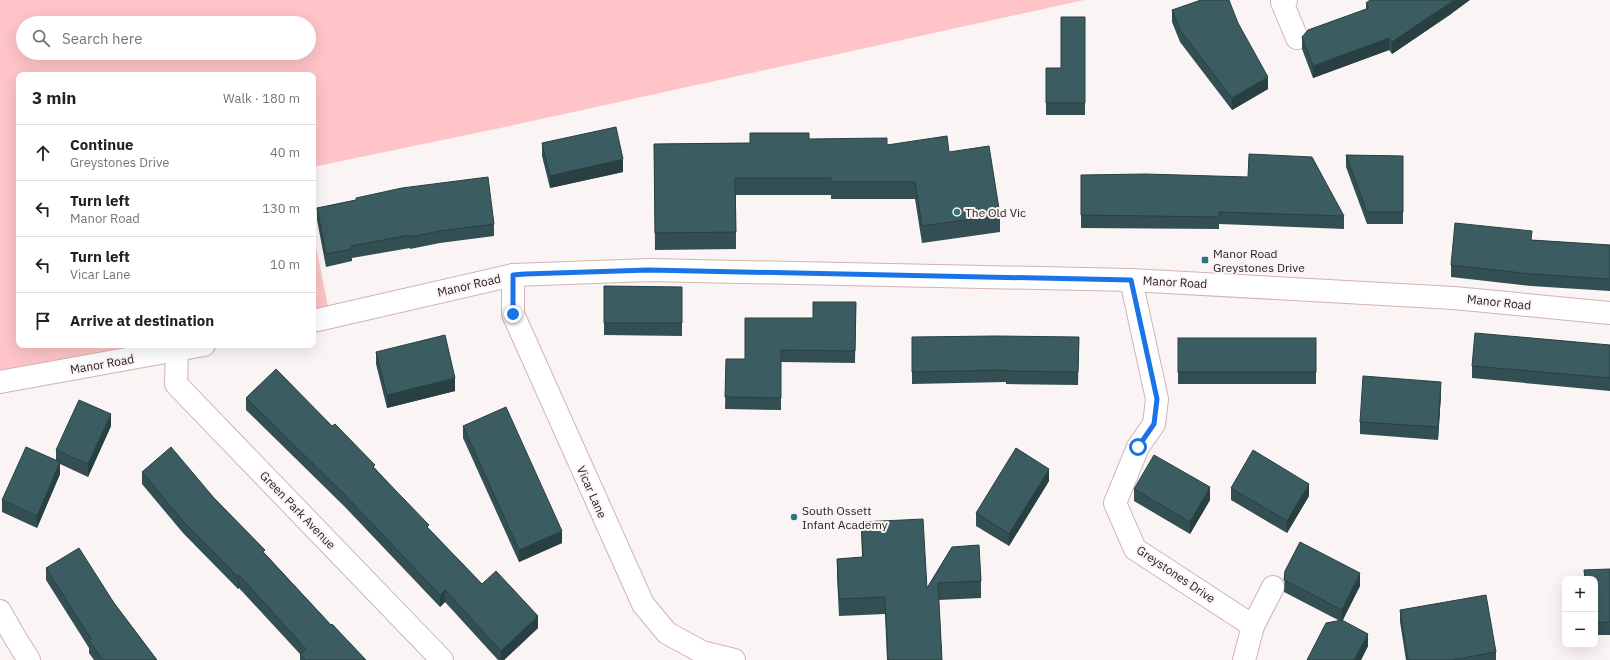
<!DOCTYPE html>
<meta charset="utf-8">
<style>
body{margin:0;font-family:"IBM Plex Sans",sans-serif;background:#f2f2f2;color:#202124}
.controls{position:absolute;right:12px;bottom:12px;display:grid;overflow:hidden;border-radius:8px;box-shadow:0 4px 16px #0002}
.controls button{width:36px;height:36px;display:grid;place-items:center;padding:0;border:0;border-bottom:1px solid #e0e0e0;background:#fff;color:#202124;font:20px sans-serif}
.stop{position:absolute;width:12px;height:12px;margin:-9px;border:3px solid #1a73e8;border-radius:50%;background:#fff}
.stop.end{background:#1a73e8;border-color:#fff;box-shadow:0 1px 4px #0008}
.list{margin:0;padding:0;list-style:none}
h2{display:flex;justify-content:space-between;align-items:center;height:52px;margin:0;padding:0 16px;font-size:17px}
h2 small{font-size:13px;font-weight:400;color:#757577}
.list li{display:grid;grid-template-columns:26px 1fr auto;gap:12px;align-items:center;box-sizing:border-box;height:56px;padding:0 16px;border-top:1px solid #e0e0e0}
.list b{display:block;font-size:15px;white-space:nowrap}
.list p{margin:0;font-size:13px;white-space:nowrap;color:#757577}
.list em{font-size:13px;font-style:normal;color:#757577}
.icon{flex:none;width:22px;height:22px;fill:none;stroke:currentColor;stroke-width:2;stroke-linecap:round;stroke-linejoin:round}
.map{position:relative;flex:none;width:1610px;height:660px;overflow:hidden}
.search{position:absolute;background:#fff;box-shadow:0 4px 16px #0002;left:16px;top:16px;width:300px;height:44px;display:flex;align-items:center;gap:10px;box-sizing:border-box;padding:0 14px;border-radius:22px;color:#757577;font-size:15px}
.panel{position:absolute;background:#fff;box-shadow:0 4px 16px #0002;left:16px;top:72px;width:300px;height:276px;border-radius:8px}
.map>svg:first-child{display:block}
.green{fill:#fec4c7;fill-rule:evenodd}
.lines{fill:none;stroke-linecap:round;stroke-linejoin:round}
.minor-casing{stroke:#d3b2b3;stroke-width:24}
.tertiary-casing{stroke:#d3b2b3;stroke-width:24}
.minor{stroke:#fff;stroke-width:22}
.tertiary{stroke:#fff;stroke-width:22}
.wall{fill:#334f53}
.shaded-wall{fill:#294043}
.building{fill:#3b5c60;stroke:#294043}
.route{stroke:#1a73e8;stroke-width:5}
.poi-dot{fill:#2f7780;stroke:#fbf4f4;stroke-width:1.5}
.labels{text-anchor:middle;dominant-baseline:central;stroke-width:4;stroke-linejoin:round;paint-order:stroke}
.poi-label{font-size:12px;fill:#2c2021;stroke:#fbf4f4;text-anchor:start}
.street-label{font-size:12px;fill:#2c2021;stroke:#fbf4f4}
</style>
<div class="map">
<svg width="1610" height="660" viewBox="0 0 1610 660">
<rect width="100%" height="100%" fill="#fbf4f4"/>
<g class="green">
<path d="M 0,0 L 1084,0 L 505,127 L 313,167 L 313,75 L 19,75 L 19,345 L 204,345 L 0,382 ZM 23,23 L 309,23 L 309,53 L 23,53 Z"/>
<path d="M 313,231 L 330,317 L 313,321 Z"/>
</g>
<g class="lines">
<defs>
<g id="minor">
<path d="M 1286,0 L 1282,2 L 1297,38"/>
<path d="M 513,275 L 513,314 L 643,604 L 667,633 L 702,652 L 734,660"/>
<path d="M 1131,280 L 1157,399 L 1154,424 L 1138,447 L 1115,503 L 1135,549 L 1253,626"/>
<path d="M 177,351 L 176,384 L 442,660"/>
<path d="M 1244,660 L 1253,626 L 1273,587"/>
</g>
<g id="tertiary">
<path d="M 313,321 L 513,275 L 649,270 L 1131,280 L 1454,298 L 1610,313"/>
<path d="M 0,382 L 204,345"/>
<path d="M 0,611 L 14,636 L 29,660"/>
</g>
</defs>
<use href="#minor" class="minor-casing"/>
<use href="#tertiary" class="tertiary-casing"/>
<use href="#minor" class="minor"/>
<use href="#tertiary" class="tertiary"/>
</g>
<g class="wall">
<path d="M 1366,3 L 1451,14 L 1392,54 L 1389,50 L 1313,78 L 1302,49 L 1302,37 L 1366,10 Z"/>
<path d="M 1172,10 L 1238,23 L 1268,89 L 1232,110 L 1180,42 L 1172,22 Z"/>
<path d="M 1085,17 L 1085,115 L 1046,115 L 1046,68 L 1061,68 Z"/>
<path d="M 542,143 L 623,172 L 550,188 L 542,156 Z"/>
<path d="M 750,143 L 887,145 L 949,152 L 1000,215 L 1000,232 L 922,243 L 915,199 L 831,199 L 831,195 L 736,195 L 736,249 L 655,250 L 654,144 Z"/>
<path d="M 1346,155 L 1403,156 L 1403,224 L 1367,224 L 1346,167 Z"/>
<path d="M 1081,175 L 1344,216 L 1344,229 L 1219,224 L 1219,229 L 1081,228 Z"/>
<path d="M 356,198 L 494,224 L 494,236 L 440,243 L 410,249 L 410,248 L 352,258 L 352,261 L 326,267 L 317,220 L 317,208 L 356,200 Z"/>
<path d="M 1532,240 L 1610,245 L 1610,291 L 1531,286 L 1451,277 L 1451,265 Z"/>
<path d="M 604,286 L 682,287 L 682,336 L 604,335 Z"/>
<path d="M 856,302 L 855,363 L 781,362 L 781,410 L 725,409 L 726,359 L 745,359 L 813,318 Z"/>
<path d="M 912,337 L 1079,337 L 1078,385 L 1006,384 L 1006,382 L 912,384 Z"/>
<rect x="1178" y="338" width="138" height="46"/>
<path d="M 1610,345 L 1610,391 L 1472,378 L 1472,366 Z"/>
<path d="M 376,352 L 455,391 L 387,408 L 376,364 Z"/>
<path d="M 1441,394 L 1438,440 L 1360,434 L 1360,422 Z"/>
<path d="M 246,398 L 375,468 L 429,529 L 482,584 L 538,628 L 504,660 L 498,660 L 445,602 L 440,607 L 345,507 L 246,410 Z"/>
<path d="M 111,426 L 88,477 L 60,464 L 60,474 L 37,528 L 2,512 L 2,500 L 56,460 L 56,450 Z"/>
<path d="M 463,426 L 562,543 L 519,562 L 463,438 Z"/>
<path d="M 142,472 L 214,498 L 331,625 L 366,660 L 300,660 L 300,654 L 239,588 L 238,589 L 183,533 L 142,484 Z"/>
<path d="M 1049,481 L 1009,546 L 976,526 L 976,513 Z"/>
<path d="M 1231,488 L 1309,496 L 1287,533 L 1231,500 Z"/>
<path d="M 1134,489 L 1210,500 L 1190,534 L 1134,501 Z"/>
<path d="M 861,522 L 927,588 L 952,547 L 981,581 L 981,598 L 939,600 L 942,660 L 887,660 L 885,614 L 839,616 L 837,576 L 837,559 L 862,557 Z"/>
<path d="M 46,568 L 114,603 L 157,660 L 94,660 L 89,653 L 89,648 L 46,580 Z"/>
<path d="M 1610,569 L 1610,635 L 1595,635 L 1595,579 Z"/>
<path d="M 1285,571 L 1360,586 L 1342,620 L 1368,646 L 1361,660 L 1307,660 L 1340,621 L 1284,592 Z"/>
<path d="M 1400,610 L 1496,652 L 1496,660 L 1406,660 L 1400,622 Z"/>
</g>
<g class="shaded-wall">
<path d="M 1454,0 L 1470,0 L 1451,14 L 1392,54 L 1392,42 Z"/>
<path d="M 1389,38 L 1389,50 L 1313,78 L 1313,66 Z"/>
<path d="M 1268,77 L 1268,89 L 1232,110 L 1232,98 Z"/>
<path d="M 623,159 L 623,172 L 550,188 L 550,176 Z"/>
<path d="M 455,378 L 455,391 L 387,408 L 387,395 Z"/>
<path d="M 1441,382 L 1441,394 L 1438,440 L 1438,427 Z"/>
<path d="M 111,414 L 111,426 L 88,477 L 88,464 Z"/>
<path d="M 60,462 L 60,474 L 37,528 L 37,516 Z"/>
<path d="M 1049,469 L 1049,481 L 1009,546 L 1009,534 Z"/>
<path d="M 1309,484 L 1309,496 L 1287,533 L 1287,521 Z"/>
<path d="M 1210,487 L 1210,500 L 1190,534 L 1190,522 Z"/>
<path d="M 562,531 L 562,543 L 519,562 L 519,550 Z"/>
<path d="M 1360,573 L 1360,586 L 1342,622 L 1342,610 Z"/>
<path d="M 239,575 L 239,588 L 238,589 L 238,577 Z"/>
<path d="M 445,590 L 445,602 L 440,607 L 440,595 Z"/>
<path d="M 538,616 L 538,628 L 504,660 L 501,660 L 501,651 Z"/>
<path d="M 1368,634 L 1368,646 L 1361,660 L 1354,660 Z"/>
</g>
<g class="building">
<path d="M 1201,0 L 1229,0 L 1238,23 L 1268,77 L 1232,98 L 1180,30 L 1172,10 Z"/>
<path d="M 1370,0 L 1454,0 L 1392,42 L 1389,38 L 1313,66 L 1302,37 L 1308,30 L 1369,8 L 1366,3 Z"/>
<path d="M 1061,17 L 1085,17 L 1085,103 L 1046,103 L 1046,68 L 1061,68 Z"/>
<path d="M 616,127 L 623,159 L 550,176 L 542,143 Z"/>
<path d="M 750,133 L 809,133 L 809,139 L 887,138 L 887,145 L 947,136 L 949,152 L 989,146 L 1000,215 L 922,226 L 915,182 L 831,182 L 831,178 L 735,178 L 736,232 L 655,233 L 654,144 L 750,143 Z"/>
<path d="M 1249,154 L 1312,157 L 1344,216 L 1219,212 L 1219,217 L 1081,215 L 1081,175 L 1146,174 L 1248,177 Z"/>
<path d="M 1346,155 L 1403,156 L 1403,212 L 1367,212 Z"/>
<path d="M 488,177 L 494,224 L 440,231 L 410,237 L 410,235 L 351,246 L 352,249 L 326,254 L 317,208 L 356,200 L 356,198 L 402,188 Z"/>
<path d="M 1455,223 L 1532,231 L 1531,240 L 1610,245 L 1610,279 L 1531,274 L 1451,265 Z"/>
<path d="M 604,286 L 682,287 L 682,323 L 604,323 Z"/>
<path d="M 813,302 L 856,302 L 855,351 L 781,350 L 781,398 L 725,397 L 726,359 L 745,359 L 745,318 L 813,318 Z"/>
<path d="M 1475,333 L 1610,345 L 1610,378 L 1472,366 Z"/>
<path d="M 445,335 L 455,378 L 387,395 L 376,352 Z"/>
<path d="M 996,336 L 1079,337 L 1078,372 L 1006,371 L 1006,370 L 912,372 L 912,337 Z"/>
<rect x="1178" y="338" width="138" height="34"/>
<path d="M 276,369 L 332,426 L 335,424 L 375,465 L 373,467 L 429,525 L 427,527 L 482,584 L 496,571 L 538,616 L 501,651 L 445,590 L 440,595 L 345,495 L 246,398 Z"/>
<path d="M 1363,376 L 1441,382 L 1438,427 L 1360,422 Z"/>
<path d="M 79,400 L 111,414 L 88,464 L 56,450 Z"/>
<path d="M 506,407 L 562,531 L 519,550 L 463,426 Z"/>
<path d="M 26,447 L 60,462 L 37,516 L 2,500 Z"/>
<path d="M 171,447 L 214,498 L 265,550 L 263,552 L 331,625 L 332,624 L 366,660 L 305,660 L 300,655 L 306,649 L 239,575 L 238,577 L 183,521 L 142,472 Z"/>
<path d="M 1016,448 L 1049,469 L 1009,534 L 976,513 Z"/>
<path d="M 1253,450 L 1309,484 L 1287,521 L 1231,488 Z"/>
<path d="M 1154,455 L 1210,487 L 1190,522 L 1134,489 Z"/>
<path d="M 923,519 L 927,588 L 952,547 L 979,545 L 981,581 L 938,583 L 942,660 L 888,660 L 885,597 L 839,599 L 837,559 L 863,557 L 861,522 Z"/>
<path d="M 1300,542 L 1360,573 L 1342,610 L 1284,580 L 1285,571 Z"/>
<path d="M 79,548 L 114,603 L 157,660 L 103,660 L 89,641 L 91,639 L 46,568 Z"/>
<path d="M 1610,569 L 1610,622 L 1595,623 L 1595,579 L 1585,579 L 1584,570 Z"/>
<path d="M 1486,595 L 1496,652 L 1452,660 L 1408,660 L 1400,610 Z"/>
<path d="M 1342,620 L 1368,634 L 1354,660 L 1307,660 L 1326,623 Z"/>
</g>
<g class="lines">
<path class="route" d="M 513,314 L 513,275 L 525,274 L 649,270 L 1131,280 L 1157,399 L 1154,424 L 1138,447"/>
</g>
<g class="poi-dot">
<circle cx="957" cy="212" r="4"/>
<rect x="1201" y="256" width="8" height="8" rx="2"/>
<circle cx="794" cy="517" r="4"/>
</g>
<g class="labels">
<g class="poi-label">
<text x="965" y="212">The Old Vic</text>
<text x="1213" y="253">Manor Road<tspan x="1213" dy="14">Greystones Drive</tspan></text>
<text x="802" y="510">South Ossett<tspan x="802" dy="14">Infant Academy</tspan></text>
</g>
<g class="street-label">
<text transform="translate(1175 282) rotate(3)">Manor Road</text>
<text transform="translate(469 285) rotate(-13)">Manor Road</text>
<text transform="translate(1499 302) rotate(6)">Manor Road</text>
<text transform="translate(102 364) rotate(-10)">Manor Road</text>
<text transform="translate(592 492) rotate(66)">Vicar Lane</text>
<text transform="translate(298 510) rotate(46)">Green Park Avenue</text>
<text transform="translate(1176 574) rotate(34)">Greystones Drive</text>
</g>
</g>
</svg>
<div class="controls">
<button>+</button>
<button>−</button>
</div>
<div class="stop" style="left:1138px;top:447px"></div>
<div class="stop end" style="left:513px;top:314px"></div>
<div class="search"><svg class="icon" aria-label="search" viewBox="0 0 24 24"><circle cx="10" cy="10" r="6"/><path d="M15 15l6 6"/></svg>Search here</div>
<section class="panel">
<h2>3 min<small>Walk · 180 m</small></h2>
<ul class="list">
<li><svg class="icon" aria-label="ahead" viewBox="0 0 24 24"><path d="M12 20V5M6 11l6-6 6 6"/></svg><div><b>Continue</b><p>Greystones Drive</p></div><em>40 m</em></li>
<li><svg class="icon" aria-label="left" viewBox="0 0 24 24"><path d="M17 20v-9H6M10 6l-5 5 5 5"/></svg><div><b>Turn left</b><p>Manor Road</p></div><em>130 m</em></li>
<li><svg class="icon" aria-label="left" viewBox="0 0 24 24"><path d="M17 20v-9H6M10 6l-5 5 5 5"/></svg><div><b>Turn left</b><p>Vicar Lane</p></div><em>10 m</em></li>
<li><svg class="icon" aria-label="arrive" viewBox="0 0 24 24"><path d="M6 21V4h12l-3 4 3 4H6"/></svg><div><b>Arrive at destination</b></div></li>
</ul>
</section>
</div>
